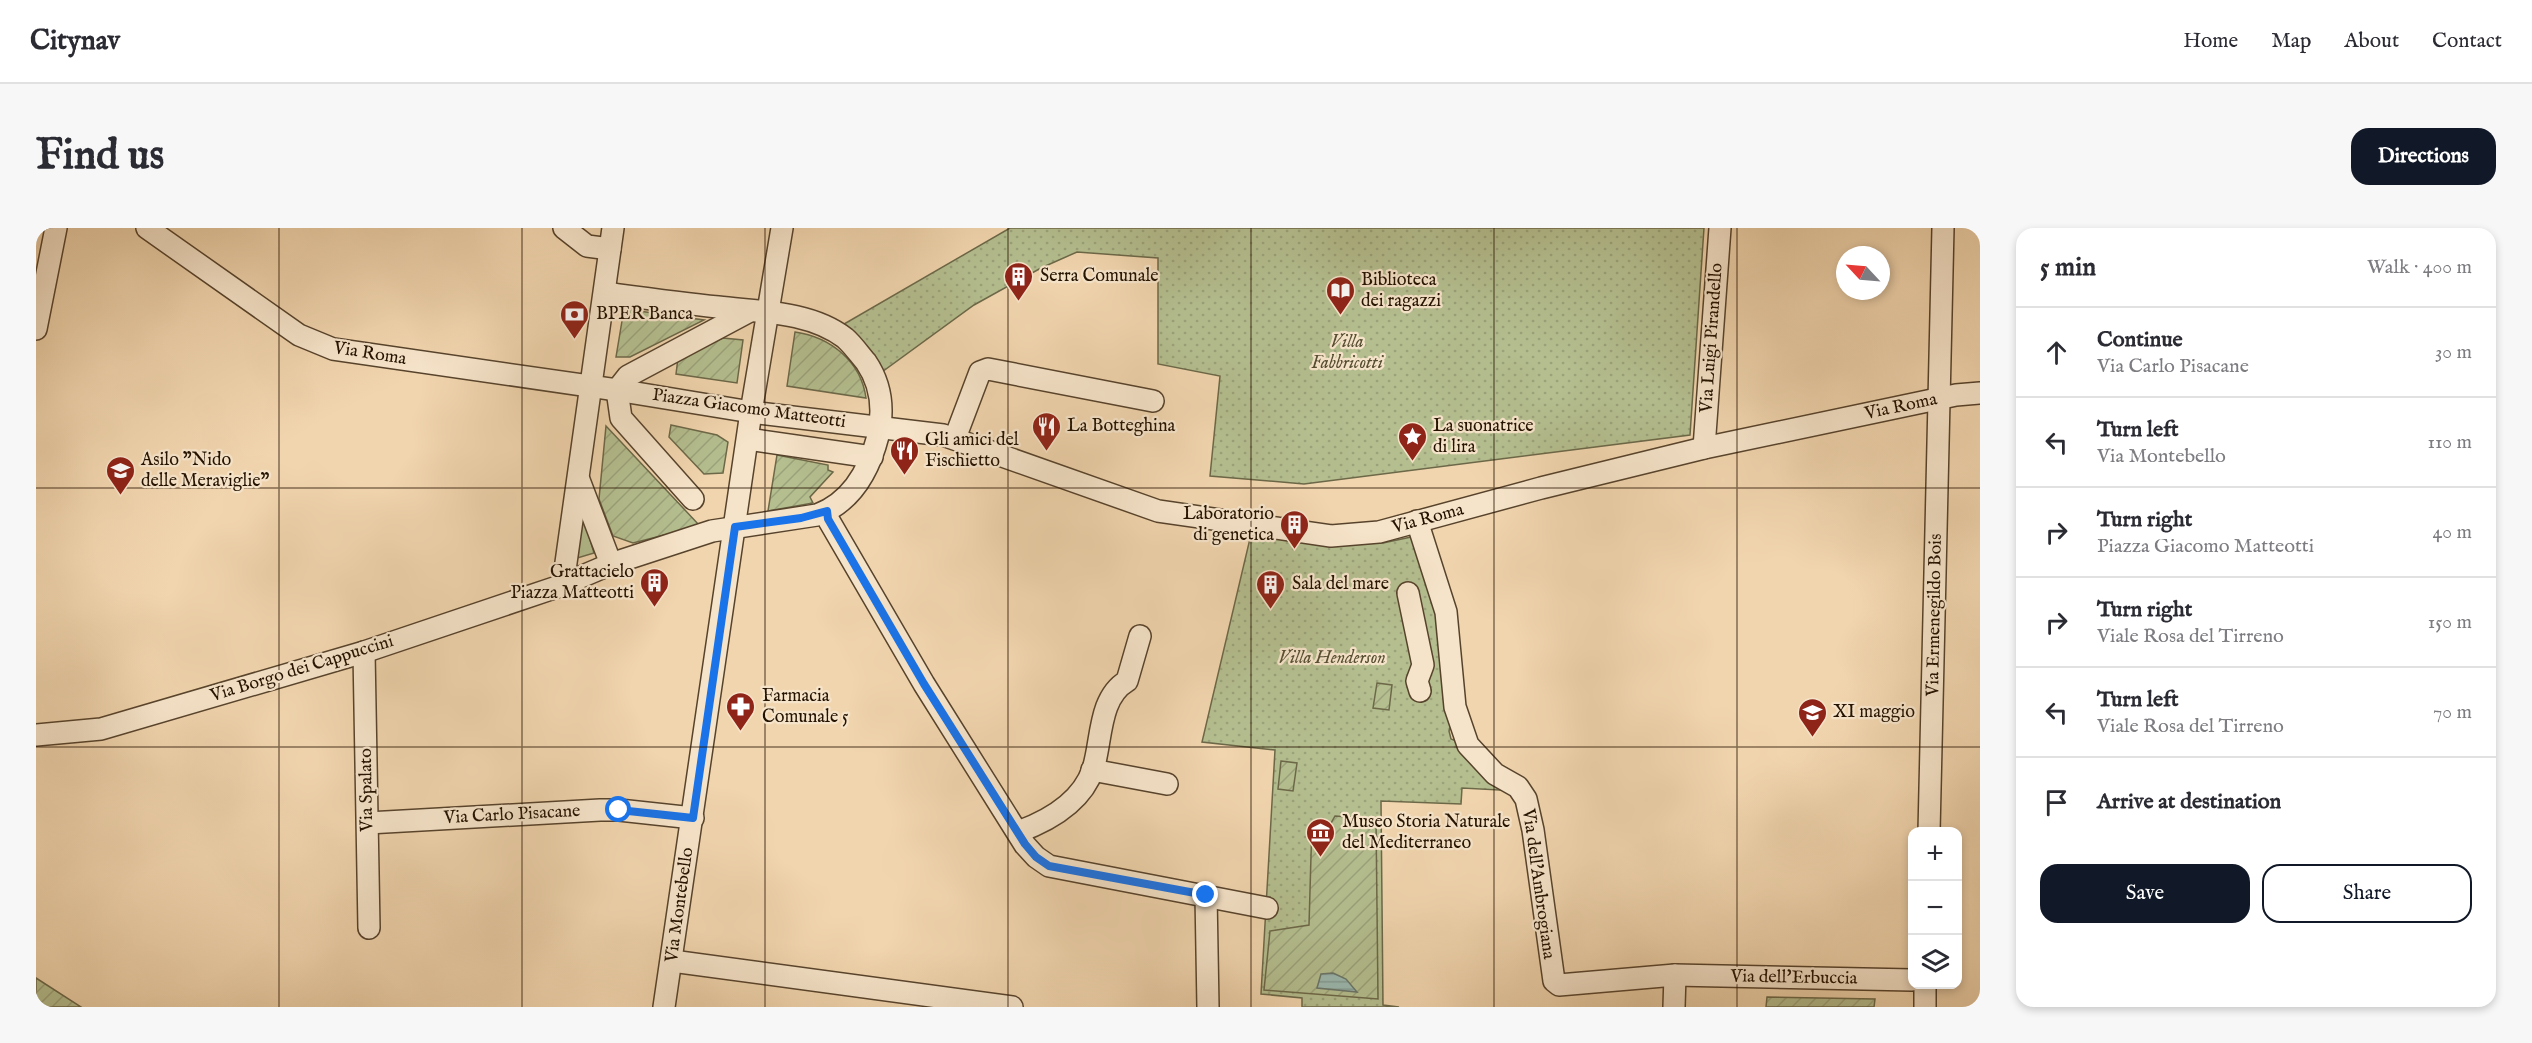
<!DOCTYPE html>
<meta charset="utf-8">
<style>
body{margin:0;font-family:"IM FELL English",serif;background:#f7f7f7;color:#2b2b33}
.controls{position:absolute;right:18px;bottom:18px;display:grid;overflow:hidden;border-radius:12px;box-shadow:0 3px 9px #0003}
.controls button{width:54px;height:54px;display:grid;place-items:center;padding:0;border:0;border-bottom:2px solid #e1e1e2;background:#fff;color:#2b2b33;font:30px sans-serif}
.compass{position:absolute;left:1800px;top:18px;width:54px;height:54px;border-radius:50%;background:#fff;box-shadow:0 3px 9px #0003;rotate:296deg}
.stop{position:absolute;width:18px;height:18px;margin:-14px;border:4px solid #1a73e8;border-radius:50%;background:#fff}
.stop.end{background:#1a73e8;border-color:#fff;box-shadow:0 2px 6px #0008}
.list{margin:0;padding:0;list-style:none}
h2{display:flex;justify-content:space-between;align-items:center;height:78px;margin:0;padding:0 24px;font-size:26px}
h2 small{font-size:20px;font-weight:400;color:#7c7c81}
.list li{display:grid;grid-template-columns:39px 1fr auto;gap:18px;align-items:center;box-sizing:border-box;height:90px;padding:0 24px;border-top:2px solid #e1e1e2}
.list b{display:block;font-size:22px;white-space:nowrap}
.list p{margin:0;font-size:20px;white-space:nowrap;color:#7c7c81}
.list em{font-size:20px;font-style:normal;color:#7c7c81}
.actions{display:flex;gap:12px;padding:18px 24px}
.actions a{flex:1;padding:14px 0;border:2px solid #111827;border-radius:18px;text-align:center;font-size:21px;color:#111827}
.actions .main{background:#111827;color:#fff}
.icon{flex:none;width:33px;height:33px;fill:none;stroke:currentColor;stroke-width:2;stroke-linecap:round;stroke-linejoin:round}
.map{position:relative;flex:none;width:1944px;height:779px;overflow:hidden;border-radius:18px}
header{display:flex;align-items:center;gap:36px;box-sizing:border-box;height:84px;padding:0 30px;background:#fff;border-bottom:2px solid #e1e1e2}
header strong{font-size:28px}
nav{display:flex;gap:33px;margin-inline-start:auto;font-size:21px}
.intro{display:flex;align-items:center;justify-content:space-between;box-sizing:border-box;height:144px;padding:0 36px}
h1{margin:0;font-size:42px}
.button{padding:15px 27px;border-radius:18px;background:#111827;color:#fff;font-size:21px;font-weight:700}
main{display:flex;gap:36px;padding:0 36px}
aside{flex:1;background:#fff;border-radius:18px;box-shadow:0 3px 9px #0003}
.map>svg:first-child{display:block}
.grass{fill:#b4be8f;stroke:#6c6848;stroke-width:1.5}
.park{fill:url(#park-dots);stroke:#6c6848;stroke-width:1.5}
.garden{fill:url(#garden-furrows);stroke:#6c6848;stroke-width:1.5}
.water{fill:url(#water-rules);stroke:#6b7669;stroke-width:1.5}
.lines{fill:none;stroke-linecap:round;stroke-linejoin:round}
.minor-casing{stroke:#57432c;stroke-width:24}
.minor{stroke:#f6e4ca;stroke-width:21}
.route{stroke:#1a73e8;stroke-width:8}
.grid{fill:none;stroke:#241200;stroke-width:1.5;stroke-opacity:0.55}
.labels{text-anchor:middle;dominant-baseline:central;stroke-width:4.5;stroke-linejoin:round;paint-order:stroke}
.poi-label{font-size:18px;fill:#241200;stroke:#f6e4ca;text-anchor:start}
.street-label{font-size:18px;fill:#241200;stroke:#f6e4ca}
.park-label{font-size:18px;font-style:italic;fill:#564e32;stroke:#f6e4ca}
</style>
<header>
<strong>Citynav</strong>
<nav><a>Home</a><a>Map</a><a>About</a><a>Contact</a></nav>
</header>
<div class="intro"><h1>Find us</h1><a class="button">Directions</a></div>
<main>
<div class="map">
<svg width="1944" height="779" viewBox="0 0 1944 779">
<defs>
<pattern id="park-dots" width="8" height="8" patternUnits="userSpaceOnUse" patternTransform="scale(1.5)"><rect width="8" height="8" fill="#b4be8f"/><path d="M2 2h.1M6 6h.1" fill="none" stroke="#9ba27a" stroke-width="1.8" stroke-linecap="round"/></pattern>
<pattern id="garden-furrows" width="10" height="10" patternUnits="userSpaceOnUse" patternTransform="scale(1.5)"><rect width="10" height="10" fill="#b4be8f"/><path d="M-1 1l2-2M0 10L10 0M9 11l2-2" fill="none" stroke="#9ba27a"/></pattern>
<pattern id="water-rules" width="6" height="5" patternUnits="userSpaceOnUse" patternTransform="scale(1.5)"><rect width="6" height="5" fill="#9bb8af"/><path d="M0 2.5h6" fill="none" stroke="#859d95"/></pattern>
</defs>
<rect width="100%" height="100%" fill="#f1d5ae"/>
<filter id="stains"><feTurbulence type="fractalNoise" baseFrequency=".00333" numOctaves="4"/><feColorMatrix values="0 0 0 0 .2 0 0 0 0 .09 0 0 0 0 .02 0 0 0 .5 -.17"/></filter>
<radialGradient id="worn" r=".72"><stop offset=".6" stop-color="#630" stop-opacity="0"/><stop offset="1" stop-color="#630" stop-opacity=".3"/></radialGradient>
<path class="grass" d="M 544,277 L 558,325 L 538,331 Z"/>
<g class="park">
<path d="M 974,0 L 1668,0 L 1654,207 L 1268,256 L 1174,248 L 1184,148 L 1122,136 L 1122,30 L 1041,24 L 1005,40 L 938,77 L 839,149 L 796,103 Z"/>
<path d="M 1216,302 L 1310,316 L 1347,315 L 1380,308 L 1405,408 L 1402,410 L 1416,495 L 1413,503 L 1415,511 L 1428,516 L 1481,563 L 1426,560 L 1425,576 L 1345,573 L 1347,777 L 1363,779 L 1266,779 L 1266,770 L 1225,766 L 1239,522 L 1166,514 Z"/>
</g>
<g class="garden">
<path d="M 588,81 L 668,92 L 594,129 L 580,129 Z"/>
<path d="M 759,104 C 794,109 825,133 830,170 L 751,158 Z"/>
<path d="M 687,110 L 707,112 L 701,155 L 640,146 L 642,130 Z"/>
<path d="M 635,197 L 681,207 L 692,214 L 687,245 L 668,246 L 633,209 Z"/>
<path d="M 570,198 L 664,298 L 597,315 L 577,308 L 563,271 Z"/>
<path d="M 741,227 L 792,237 L 792,242 L 797,244 L 774,269 L 777,275 L 732,283 Z"/>
<path d="M 1341,455 L 1356,457 L 1353,482 L 1337,480 Z"/>
<path d="M 1245,533 L 1261,535 L 1257,563 L 1242,561 Z"/>
<path d="M 1299,588 L 1340,591 L 1342,771 L 1228,762 L 1234,703 L 1273,697 L 1276,594 L 1295,595 Z"/>
<path d="M 0,750 L 45,779 L 0,779 Z"/>
<path d="M 1731,769 L 1839,771 L 1838,779 L 1730,779 Z"/>
</g>
<path class="water" d="M 1297,745 L 1310,751 L 1321,764 L 1281,760 L 1285,746 Z"/>
<g class="lines">
<defs>
<g id="minor">
<path d="M 111,0 L 263,107 L 297,121 L 581,162 L 715,184 L 907,207 L 1122,283 L 1295,308 L 1343,304 L 1505,260 L 1668,220 L 1920,167 L 1944,165"/>
<path d="M 528,0 L 551,18 L 574,21"/>
<path d="M 0,101 L 20,0"/>
<path d="M 919,210 L 944,144 L 952,141 L 1117,173"/>
<path d="M 712,211 L 836,229"/>
<path d="M 1668,220 L 1684,0"/>
<path d="M 543,252 L 575,336"/>
<path d="M 657,271 L 585,190 L 581,162 L 592,148 L 714,83"/>
<path d="M 791,283 L 792,291 L 888,456 L 989,617 L 1000,629 L 1013,638 L 1231,680"/>
<path d="M 1381,293 L 1410,384 L 1419,479 L 1432,517 L 1459,546 L 1482,559 L 1490,571 L 1497,602 L 1518,753 L 1523,757 L 1639,747 L 1876,752"/>
<path d="M 527,356 L 577,0"/>
<path d="M 1372,365 L 1387,437 L 1381,453 L 1384,463"/>
<path d="M 328,424 L 333,700"/>
<path d="M 0,507 L 65,501 L 328,424 L 521,359 L 575,336 L 676,303 L 781,287 C 816,274 833,243 842,208 C 848,182 845,156 830,134 C 823,126 817,117 809,110 C 774,83 723,84 682,79 C 644,75 607,70 569,65"/>
<path d="M 1056,542 L 1131,556"/>
<path d="M 332,595 L 564,582 L 583,582 L 657,590"/>
<path d="M 982,604 C 1012,593 1046,574 1057,541 C 1066,514 1062,470 1091,453 L 1104,408"/>
<path d="M 1893,604 L 1907,0"/>
<path d="M 1170,667 L 1172,779"/>
<path d="M 636,733 L 976,779"/>
<path d="M 628,779 L 715,184 L 746,0"/>
<path d="M 1638,779 L 1639,747"/>
<path d="M 1889,779 L 1889,756"/>
</g>
</defs>
<use href="#minor" class="minor-casing"/>
<use href="#minor" class="minor"/>
</g>
<g class="lines">
<path class="route" d="M 583,582 L 657,590 L 699,299 L 765,290 L 791,283 L 792,291 L 888,456 L 989,616 L 1000,629 L 1013,638 L 1170,667"/>
</g>
<path class="grid" d="M 243,0 L 243,779M 486,0 L 486,779M 729,0 L 729,779M 972,0 L 972,779M 1215,0 L 1215,779M 1458,0 L 1458,779M 1701,0 L 1701,779M 0,260 L 1944,260M 0,519 L 1944,519"/>
<defs>
<symbol id="building-pin" viewBox="-11 -11 22 30"><path d="M0 17L-7.5 6A9.5 9.5 0 1 1 7.5 6Z" fill="#8f2418" stroke="#f6e4ca"/><path d="M-4-6H4V6H1V3H-1V6H-4ZM-2.5-4.3h1.7v1.8h-1.7ZM.8-4.3h1.7v1.8H.8ZM-2.5-1h1.7V.8h-1.7ZM.8-1h1.7V.8H.8Z" fill="#fff"/></symbol>
<symbol id="library-pin" viewBox="-11 -11 22 30"><path d="M0 17L-7.5 6A9.5 9.5 0 1 1 7.5 6Z" fill="#8f2418" stroke="#f6e4ca"/><path d="M-6-4Q-3-5.5-.7-3.5V5Q-3 3-6 4ZM6-4Q3-5.5 .7-3.5V5Q3 3 6 4Z" fill="#fff"/></symbol>
<symbol id="bank-pin" viewBox="-11 -11 22 30"><path d="M0 17L-7.5 6A9.5 9.5 0 1 1 7.5 6Z" fill="#8f2418" stroke="#f6e4ca"/><path d="M-6-4H6V4H-6ZM0-2.3a2.3 2.3 0 1 0 0 4.6a2.3 2.3 0 1 0 0-4.6Z" fill="#fff"/></symbol>
<symbol id="restaurant-pin" viewBox="-11 -11 22 30"><path d="M0 17L-7.5 6A9.5 9.5 0 1 1 7.5 6Z" fill="#8f2418" stroke="#f6e4ca"/><path d="M-5-6h1v4h1v-4h1v4h1v-4h1v5L-1.5 .5V6h-2V.5L-5-1ZM5-6V6H3V1.5H1.5Q1.5-4 5-6Z" fill="#fff"/></symbol>
<symbol id="sight-pin" viewBox="-11 -11 22 30"><path d="M0 17L-7.5 6A9.5 9.5 0 1 1 7.5 6Z" fill="#8f2418" stroke="#f6e4ca"/><path d="M0-6L1.8-2.2L6-1.7L2.9 1.2L3.7 5.4L0 3.3L-3.7 5.4L-2.9 1.2L-6-1.7L-1.8-2.2Z" fill="#fff"/></symbol>
<symbol id="school-pin" viewBox="-11 -11 22 30"><path d="M0 17L-7.5 6A9.5 9.5 0 1 1 7.5 6Z" fill="#8f2418" stroke="#f6e4ca"/><path d="M0-5L7-2L0 1L-7-2ZM-4 1L0 2.5L4 1V4Q0 6-4 4Z" fill="#fff"/></symbol>
<symbol id="pharmacy-pin" viewBox="-11 -11 22 30"><path d="M0 17L-7.5 6A9.5 9.5 0 1 1 7.5 6Z" fill="#8f2418" stroke="#f6e4ca"/><path d="M-2-6h4v4h4v4h-4v4h-4v-4h-4v-4h4Z" fill="#fff"/></symbol>
<symbol id="museum-pin" viewBox="-11 -11 22 30"><path d="M0 17L-7.5 6A9.5 9.5 0 1 1 7.5 6Z" fill="#8f2418" stroke="#f6e4ca"/><path d="M0-6L6-3V-2H-6V-3ZM-5-1h2V3h-2ZM-1-1h2V3h-2ZM3-1h2V3H3ZM-6 4H6V6H-6Z" fill="#fff"/></symbol>
</defs>
<g fill-rule="evenodd">
<use href="#building-pin" x="966" y="32" width="33" height="45"/>
<use href="#library-pin" x="1288" y="46" width="33" height="45"/>
<use href="#bank-pin" x="522" y="70" width="33" height="45"/>
<use href="#restaurant-pin" x="994" y="182" width="33" height="45"/>
<use href="#sight-pin" x="1360" y="192" width="33" height="45"/>
<use href="#restaurant-pin" x="852" y="206" width="33" height="45"/>
<use href="#school-pin" x="68" y="226" width="33" height="45"/>
<use href="#building-pin" x="1242" y="280" width="33" height="45"/>
<use href="#building-pin" x="602" y="338" width="33" height="45"/>
<use href="#building-pin" x="1218" y="340" width="33" height="45"/>
<use href="#pharmacy-pin" x="688" y="462" width="33" height="45"/>
<use href="#school-pin" x="1760" y="468" width="33" height="45"/>
<use href="#museum-pin" x="1268" y="588" width="33" height="45"/>
</g>
<g class="labels">
<g class="poi-label">
<text x="1004" y="48">Serra Comunale</text>
<text x="1325" y="52">Biblioteca<tspan x="1325" dy="21">dei ragazzi</tspan></text>
<text x="560" y="86">BPER Banca</text>
<text x="1031" y="198">La Botteghina</text>
<text x="1397" y="198">La suonatrice<tspan x="1397" dy="21">di lira</tspan></text>
<text x="889" y="212">Gli amici del<tspan x="889" dy="21">Fischietto</tspan></text>
<text x="105" y="232">Asilo "Nido<tspan x="105" dy="21">delle Meraviglie"</tspan></text>
<text x="1238" y="286" text-anchor="end">Laboratorio<tspan x="1238" dy="21">di genetica</tspan></text>
<text x="598" y="344" text-anchor="end">Grattacielo<tspan x="598" dy="21">Piazza Matteotti</tspan></text>
<text x="1256" y="356">Sala del mare</text>
<text x="726" y="468">Farmacia<tspan x="726" dy="21">Comunale 5</tspan></text>
<text x="1797" y="484">XI maggio</text>
<text x="1306" y="594">Museo Storia Naturale<tspan x="1306" dy="21">del Mediterraneo</tspan></text>
</g>
<g class="street-label">
<text transform="translate(1676 110) rotate(-86)">Via Luigi Pirandello</text>
<text transform="translate(334 126) rotate(9)">Via Roma</text>
<text transform="translate(1865 179) rotate(-12)">Via Roma</text>
<text transform="translate(713 181) rotate(8)">Piazza Giacomo Matteotti</text>
<text transform="translate(1392 291) rotate(-15)">Via Roma</text>
<text transform="translate(1899 387) rotate(-89)">Via Ermenegildo Bois</text>
<text transform="translate(266 441) rotate(-17)">Via Borgo dei Cappuccini</text>
<text transform="translate(331 562) rotate(-91)">Via Spalato</text>
<text transform="translate(476 587) rotate(-3)">Via Carlo Pisacane</text>
<text transform="translate(1502 656) rotate(82)">Via dell'Ambrogiana</text>
<text transform="translate(644 677) rotate(-82)">Via Montebello</text>
<text transform="translate(1758 750) rotate(1)">Via dell'Erbuccia</text>
</g>
<g class="park-label">
<text x="1311" y="114">Villa<tspan x="1311" dy="21">Fabbricotti</tspan></text>
<text x="1296" y="430">Villa Henderson</text>
</g>
</g>
<rect width="100%" height="100%" filter="url(#stains)"/>
<rect width="100%" height="100%" fill="url(#worn)"/>
</svg>
<div class="controls">
<button>+</button>
<button>−</button>
<button><svg class="icon" aria-label="layers" viewBox="0 0 24 24"><path d="M12 4l9 5-9 5-9-5zM3 14l9 5 9-5"/></svg></button>
</div>
<svg class="compass" viewBox="-18 -18 36 36"><path d="M0-13l5 13h-10z" fill="#e53935"/><path d="M0 13l5-13h-10z" fill="#7c7c81"/></svg>
<div class="stop" style="left:583px;top:582px"></div>
<div class="stop end" style="left:1170px;top:667px"></div>
</div>
<aside>
<h2>5 min<small>Walk · 400 m</small></h2>
<ul class="list">
<li><svg class="icon" aria-label="ahead" viewBox="0 0 24 24"><path d="M12 20V5M6 11l6-6 6 6"/></svg><div><b>Continue</b><p>Via Carlo Pisacane</p></div><em>30 m</em></li>
<li><svg class="icon" aria-label="left" viewBox="0 0 24 24"><path d="M17 20v-9H6M10 6l-5 5 5 5"/></svg><div><b>Turn left</b><p>Via Montebello</p></div><em>110 m</em></li>
<li><svg class="icon" aria-label="right" viewBox="0 0 24 24"><path d="M7 20v-9h11M14 6l5 5-5 5"/></svg><div><b>Turn right</b><p>Piazza Giacomo Matteotti</p></div><em>40 m</em></li>
<li><svg class="icon" aria-label="right" viewBox="0 0 24 24"><path d="M7 20v-9h11M14 6l5 5-5 5"/></svg><div><b>Turn right</b><p>Viale Rosa del Tirreno</p></div><em>150 m</em></li>
<li><svg class="icon" aria-label="left" viewBox="0 0 24 24"><path d="M17 20v-9H6M10 6l-5 5 5 5"/></svg><div><b>Turn left</b><p>Viale Rosa del Tirreno</p></div><em>70 m</em></li>
<li><svg class="icon" aria-label="arrive" viewBox="0 0 24 24"><path d="M6 21V4h12l-3 4 3 4H6"/></svg><div><b>Arrive at destination</b></div></li>
</ul>
<div class="actions"><a class="main">Save</a><a>Share</a></div>
</aside>
</main>
